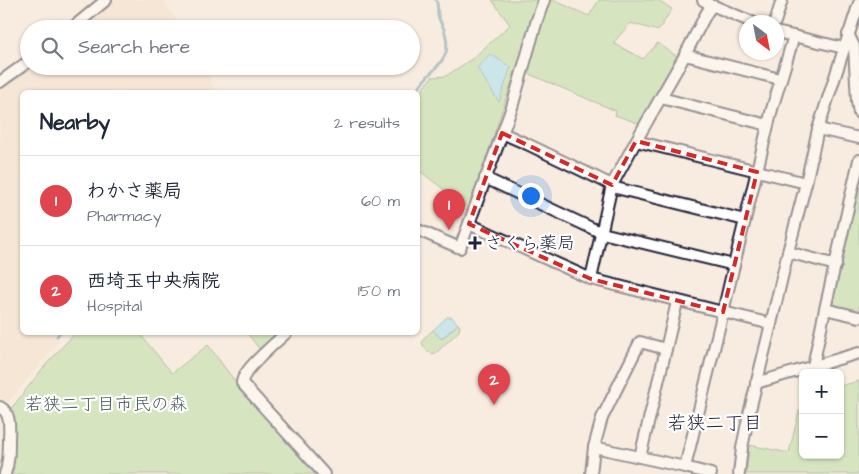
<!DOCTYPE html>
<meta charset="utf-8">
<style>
body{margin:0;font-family:"Architects Daughter","Klee One",sans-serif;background:#f6f6f7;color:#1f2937}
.controls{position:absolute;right:15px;bottom:15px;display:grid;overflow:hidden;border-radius:8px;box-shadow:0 1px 4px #0004}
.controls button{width:45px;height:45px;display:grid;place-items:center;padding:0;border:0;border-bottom:1px solid #e0e1e3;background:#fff;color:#1f2937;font:25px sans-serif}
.compass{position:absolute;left:739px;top:15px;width:45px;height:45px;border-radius:50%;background:#fff;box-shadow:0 1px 4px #0004;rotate:148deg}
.you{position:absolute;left:530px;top:195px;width:18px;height:18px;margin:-12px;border:4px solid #fff;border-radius:50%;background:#1a73e8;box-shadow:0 0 0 8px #1a73e833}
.badge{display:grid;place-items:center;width:32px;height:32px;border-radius:50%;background:#ea580c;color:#fff;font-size:16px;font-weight:700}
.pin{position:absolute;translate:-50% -41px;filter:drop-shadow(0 1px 2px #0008)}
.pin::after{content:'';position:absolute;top:26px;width:18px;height:15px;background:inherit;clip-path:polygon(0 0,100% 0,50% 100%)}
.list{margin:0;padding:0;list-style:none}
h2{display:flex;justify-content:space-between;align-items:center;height:65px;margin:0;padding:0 20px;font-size:21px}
h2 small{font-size:16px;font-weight:400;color:#747a83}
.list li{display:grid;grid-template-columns:32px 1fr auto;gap:15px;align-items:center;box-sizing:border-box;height:90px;padding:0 20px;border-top:1px solid #e0e1e3}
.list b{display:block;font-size:19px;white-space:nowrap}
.list p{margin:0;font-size:16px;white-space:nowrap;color:#747a83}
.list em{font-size:16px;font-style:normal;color:#747a83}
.icon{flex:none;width:28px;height:28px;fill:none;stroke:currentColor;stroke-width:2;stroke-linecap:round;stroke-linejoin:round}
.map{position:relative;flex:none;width:859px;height:474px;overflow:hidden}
.search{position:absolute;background:#fff;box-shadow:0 1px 4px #0004;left:20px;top:20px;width:400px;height:55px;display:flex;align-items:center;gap:12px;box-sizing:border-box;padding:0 18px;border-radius:28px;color:#747a83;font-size:19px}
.panel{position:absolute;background:#fff;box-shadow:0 1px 4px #0004;left:20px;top:90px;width:400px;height:245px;border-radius:8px}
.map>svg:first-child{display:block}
.built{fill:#f1dec9}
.green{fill:#addc9c;stroke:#687f6c}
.water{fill:#94dbf6;stroke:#6691ab}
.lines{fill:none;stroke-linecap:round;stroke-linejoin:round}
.stream{stroke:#6691ab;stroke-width:3}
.minor-casing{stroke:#22223b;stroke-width:14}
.minor{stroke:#fff;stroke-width:10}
.marked{fill:none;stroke:#d62828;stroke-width:4;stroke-dasharray:10 6;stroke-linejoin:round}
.poi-dot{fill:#22223b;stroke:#fff;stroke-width:2}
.labels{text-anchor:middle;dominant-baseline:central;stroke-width:4.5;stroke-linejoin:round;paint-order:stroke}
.poi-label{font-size:18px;fill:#22223b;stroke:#fff;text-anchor:start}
.park-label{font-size:18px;fill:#4c5a58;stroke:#fff}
.neighbourhood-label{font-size:19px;fill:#22223b;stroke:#fff}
</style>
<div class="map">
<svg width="859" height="474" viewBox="0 0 859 474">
<rect width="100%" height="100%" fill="#f7ecdf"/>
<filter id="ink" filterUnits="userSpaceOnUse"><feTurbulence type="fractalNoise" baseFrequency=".02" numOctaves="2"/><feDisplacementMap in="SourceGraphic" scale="10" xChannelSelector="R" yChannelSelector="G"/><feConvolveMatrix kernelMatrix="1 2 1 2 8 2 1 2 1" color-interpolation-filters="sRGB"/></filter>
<g filter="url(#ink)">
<g class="built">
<path d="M 110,0 L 163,0 L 182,29 L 76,29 Z"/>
<path d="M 29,66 L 204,66 L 216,92 L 22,92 L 22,332 L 56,333 L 54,335 L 60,340 L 8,402 L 3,404 L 0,403 L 0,84 Z"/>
</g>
<g class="green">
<path d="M 492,0 L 553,0 L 589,16 L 599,0 L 658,0 L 672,9 L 658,31 L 631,23 L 613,43 L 643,59 L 658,43 L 679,58 L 640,124 L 615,115 L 616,111 L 529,74 L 517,66 L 469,209 L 420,171 L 418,172 L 418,105 L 424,87 L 432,77 L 446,76 L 473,58 L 510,25 Z"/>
<path d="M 859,184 L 859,312 L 833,306 L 830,302 Z"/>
<path d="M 458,324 L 460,326 L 459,331 L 436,353 L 431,354 L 424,347 L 422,343 L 424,338 L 433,330 L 442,339 Z"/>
<path d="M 76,332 L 139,333 L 172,373 L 208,345 L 234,380 L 324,474 L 9,474 L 15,428 L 10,410 L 43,368 Z"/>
<path d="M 247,333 L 281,333 L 261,351 Z"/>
<path d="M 859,381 L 859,474 L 746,474 L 749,445 L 789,453 L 799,411 L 803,410 L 803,455 L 840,455 L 840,386 Z"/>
</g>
<g class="water">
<path d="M 490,54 L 511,67 L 499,102 L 477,68 Z"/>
<path d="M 447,317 L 452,317 L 458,324 L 441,339 L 433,330 Z"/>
</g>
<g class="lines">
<g class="stream">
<path d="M 417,92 C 419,84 427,77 433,71 C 447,57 450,49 444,29 C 442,25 439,20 438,15 C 437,9 439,7 436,0"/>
<path d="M 57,336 L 60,332"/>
</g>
<defs>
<g id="minor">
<path d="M 703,0 L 708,3 L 710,8"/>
<path d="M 775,22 L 782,0"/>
<path d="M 71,29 L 106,0"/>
<path d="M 776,32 L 844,48"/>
<path d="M 848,34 L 854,46 L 857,101 L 859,113"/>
<path d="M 685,55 L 780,79"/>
<path d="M 0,82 L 29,61"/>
<path d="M 661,98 L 768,125"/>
<path d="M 818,129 L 859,138"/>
<path d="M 502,133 L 527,144 L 612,185"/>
<path d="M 636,141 L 806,183"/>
<path d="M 485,178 L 602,233 L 734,265 L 723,312 L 771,324"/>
<path d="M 612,187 L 745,220"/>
<path d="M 469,224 L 591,279 L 723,312 L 685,467 L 711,474"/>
<path d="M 418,230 L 460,248 L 512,107 L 537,20 L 544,0"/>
<path d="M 788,252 L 836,265"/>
<path d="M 734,265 L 772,109 L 794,36"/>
<path d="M 591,279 L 612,185 L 636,141 L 685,55 L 706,14 L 710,8 L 714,6 L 752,22"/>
<path d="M 677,302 L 666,349 L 640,342 L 602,418 L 594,447 L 685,467"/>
<path d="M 825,309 L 859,160"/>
<path d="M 287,332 C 277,342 242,370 242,383 L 324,474"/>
<path d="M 813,366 L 825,309 L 859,317"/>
<path d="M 756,383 L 859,353"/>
<path d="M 0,407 C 12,413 9,430 9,441 C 9,452 9,463 5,474"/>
<path d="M 640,457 L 666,349"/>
<path d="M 591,474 L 594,447"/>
<path d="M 739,474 L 742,448 L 748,418 L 771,324 L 788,252 L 806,183 L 818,129 L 859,3"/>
</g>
</defs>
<use href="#minor" class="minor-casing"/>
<use href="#minor" class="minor"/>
</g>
</g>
<path d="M0 0H859V474H0ZM 502,133 L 612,185 L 636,141 L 757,172 L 723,312 L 591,279 L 469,224 Z" fill="#f7ecdf" fill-opacity=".55" fill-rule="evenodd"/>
<path class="marked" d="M 502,133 L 612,185 L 636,141 L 757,172 L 723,312 L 591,279 L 469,224 Z"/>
<path class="poi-dot" d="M472.5 235.5h5v5h5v5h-5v5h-5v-5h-5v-5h5z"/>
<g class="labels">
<g class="poi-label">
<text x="485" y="243">さくら薬局</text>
</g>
<g class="park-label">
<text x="106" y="404">若狭二丁目市民の森</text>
</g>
<g class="neighbourhood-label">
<text x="715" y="423">若狭二丁目</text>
</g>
</g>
</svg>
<div class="controls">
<button>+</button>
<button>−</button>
</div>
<svg class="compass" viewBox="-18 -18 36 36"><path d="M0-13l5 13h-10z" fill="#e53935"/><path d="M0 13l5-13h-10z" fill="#747a83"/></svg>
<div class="you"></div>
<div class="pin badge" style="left:449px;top:230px;background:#e0444e">1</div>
<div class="pin badge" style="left:494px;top:405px;background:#e0444e">2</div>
<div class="search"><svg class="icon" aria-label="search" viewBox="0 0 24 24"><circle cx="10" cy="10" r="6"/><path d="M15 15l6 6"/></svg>Search here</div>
<section class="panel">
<h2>Nearby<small>2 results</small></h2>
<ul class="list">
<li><span class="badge" style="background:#e0444e">1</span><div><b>わかさ薬局</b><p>Pharmacy</p></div><em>60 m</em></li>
<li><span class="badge" style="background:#e0444e">2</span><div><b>西埼玉中央病院</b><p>Hospital</p></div><em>150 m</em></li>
</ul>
</section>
</div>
